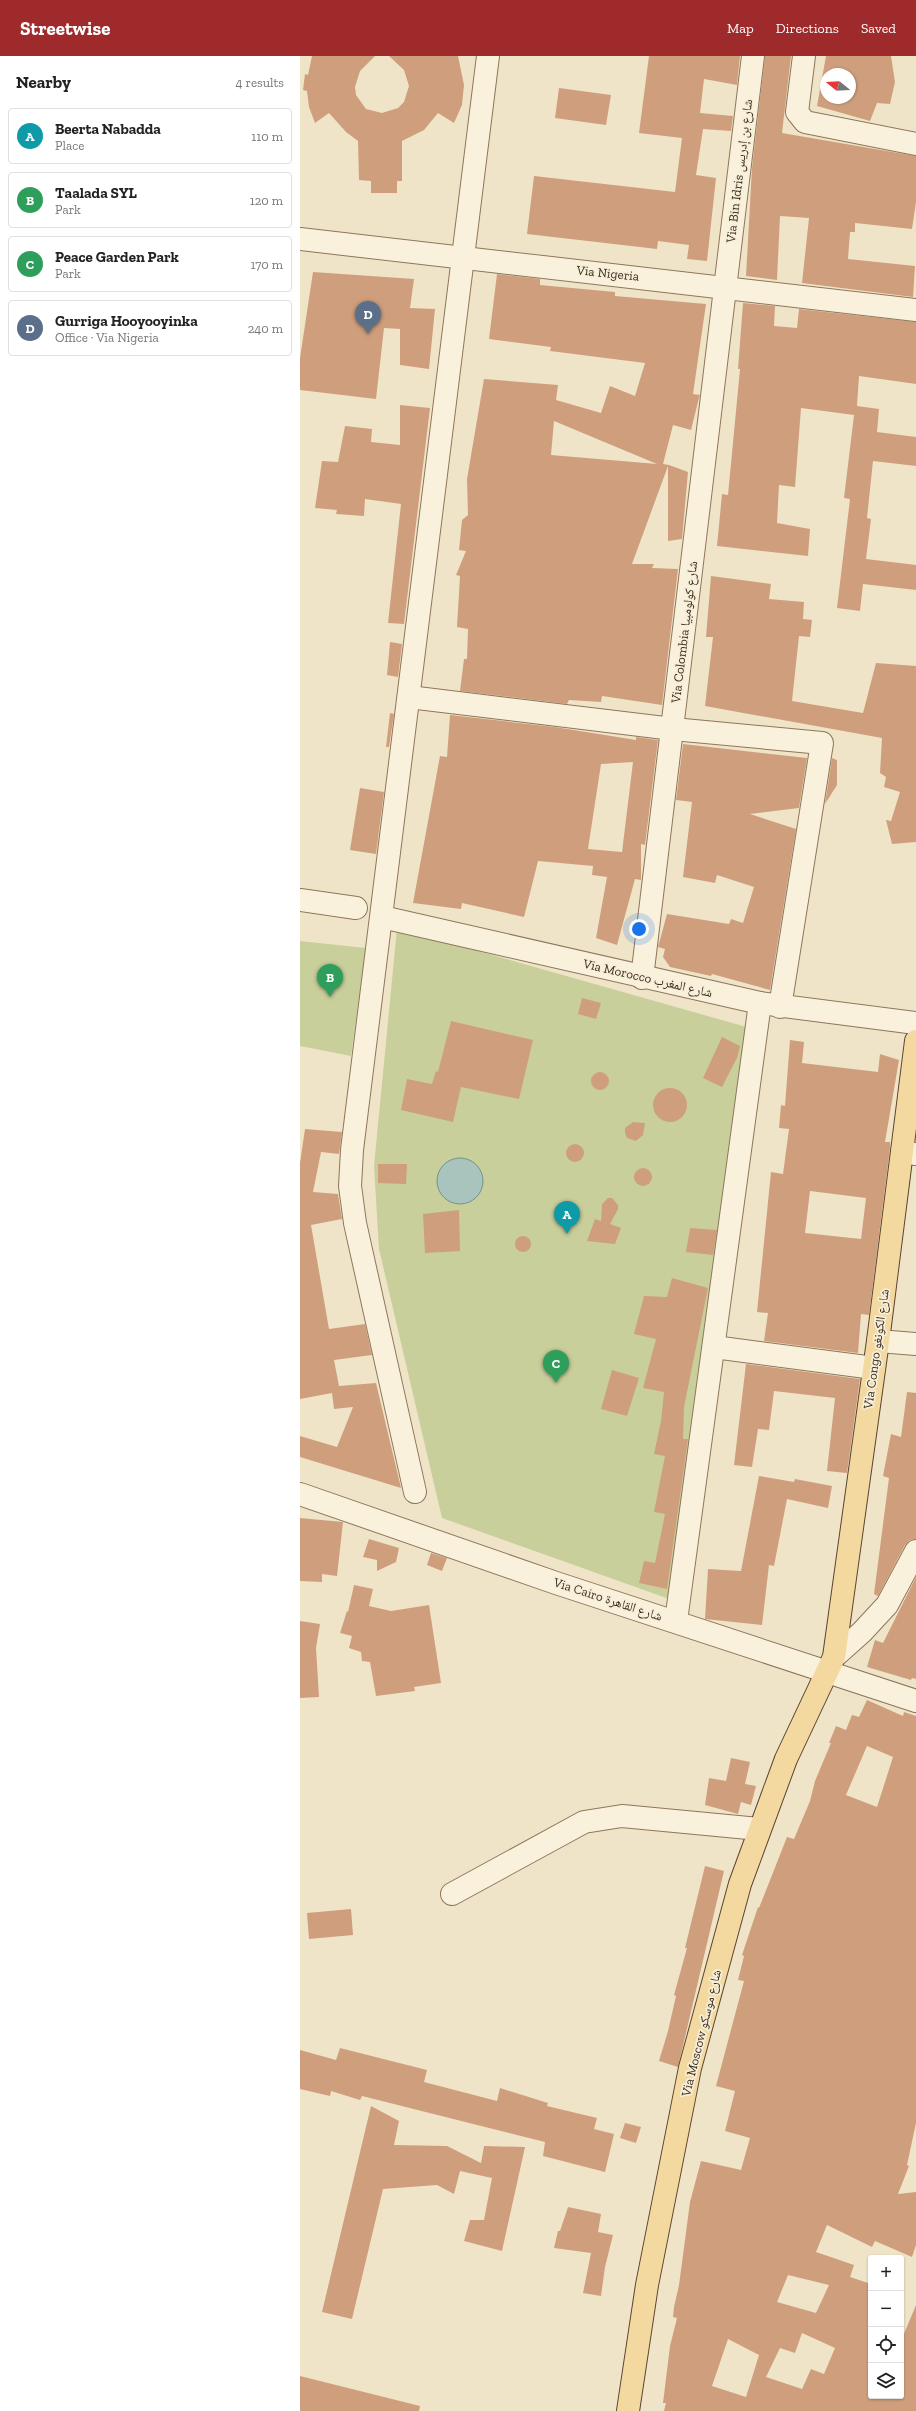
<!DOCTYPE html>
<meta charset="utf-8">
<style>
body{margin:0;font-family:"Zilla Slab","Noto Naskh Arabic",serif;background:#f2f2f2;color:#222}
.controls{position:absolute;right:12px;bottom:12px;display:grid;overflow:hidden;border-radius:4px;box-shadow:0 1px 3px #0004}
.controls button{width:36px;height:36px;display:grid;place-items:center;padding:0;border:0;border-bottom:1px solid #e0e0e0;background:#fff;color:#222;font:20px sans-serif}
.compass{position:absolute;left:520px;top:12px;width:36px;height:36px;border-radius:50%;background:#fff;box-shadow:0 1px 3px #0004;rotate:288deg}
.you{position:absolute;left:339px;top:873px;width:14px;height:14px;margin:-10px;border:3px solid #fff;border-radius:50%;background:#1a73e8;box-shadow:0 0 0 6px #1a73e833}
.badge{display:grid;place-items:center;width:26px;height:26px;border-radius:50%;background:#9e2a2b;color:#fff;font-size:13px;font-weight:700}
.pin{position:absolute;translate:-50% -33px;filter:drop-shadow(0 1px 2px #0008)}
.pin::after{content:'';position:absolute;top:21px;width:14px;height:12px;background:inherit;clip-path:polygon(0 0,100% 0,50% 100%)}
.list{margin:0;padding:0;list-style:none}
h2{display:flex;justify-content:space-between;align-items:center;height:52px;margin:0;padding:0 16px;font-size:17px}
h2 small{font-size:13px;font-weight:400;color:#767676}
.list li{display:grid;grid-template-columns:26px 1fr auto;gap:12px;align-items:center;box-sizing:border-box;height:56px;margin:0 8px 8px;padding:0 8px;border:1px solid #e0e0e0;border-radius:4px}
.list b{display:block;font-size:15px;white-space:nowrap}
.list p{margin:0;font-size:13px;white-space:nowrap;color:#767676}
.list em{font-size:13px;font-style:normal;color:#767676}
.icon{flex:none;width:22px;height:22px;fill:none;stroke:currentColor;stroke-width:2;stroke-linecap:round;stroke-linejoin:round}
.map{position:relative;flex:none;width:616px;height:2355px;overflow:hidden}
header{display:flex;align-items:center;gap:24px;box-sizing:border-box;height:56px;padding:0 20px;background:#9e2a2b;color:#fff}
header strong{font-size:19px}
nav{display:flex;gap:22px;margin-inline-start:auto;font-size:14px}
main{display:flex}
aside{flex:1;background:#fff}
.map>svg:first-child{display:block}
.green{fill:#c9cf9b}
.water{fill:#a9c4bc;stroke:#6f938a}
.building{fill:#cf9f7d;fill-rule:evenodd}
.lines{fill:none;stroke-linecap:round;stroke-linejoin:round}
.minor-casing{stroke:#8d765c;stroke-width:24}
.major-casing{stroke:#5b4430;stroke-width:24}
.minor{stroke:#faf1dc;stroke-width:22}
.major{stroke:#f3d9a0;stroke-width:22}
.labels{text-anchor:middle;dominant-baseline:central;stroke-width:3.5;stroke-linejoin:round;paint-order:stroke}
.street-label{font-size:13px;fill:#3d2e20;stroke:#f7eed8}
</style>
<header>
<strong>Streetwise</strong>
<nav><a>Map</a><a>Directions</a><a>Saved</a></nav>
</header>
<main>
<aside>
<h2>Nearby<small>4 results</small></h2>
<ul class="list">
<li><span class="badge" style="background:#0f9aa8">A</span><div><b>Beerta Nabadda</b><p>Place</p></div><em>110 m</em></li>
<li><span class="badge" style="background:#2e9e5b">B</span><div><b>Taalada SYL</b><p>Park</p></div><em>120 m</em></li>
<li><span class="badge" style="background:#2e9e5b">C</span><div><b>Peace Garden Park</b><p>Park</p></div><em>170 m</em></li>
<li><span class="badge" style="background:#5c6f8a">D</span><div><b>Gurriga Hooyooyinka</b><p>Office · Via Nigeria</p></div><em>240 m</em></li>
</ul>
</aside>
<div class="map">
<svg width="616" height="2355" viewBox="0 0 616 2355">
<rect width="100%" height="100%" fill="#f0e4c8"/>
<g class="green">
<path d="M 97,872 L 450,972 L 372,1544 L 142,1462 L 79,1193 L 74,1110 Z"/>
<path d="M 0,885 L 66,892 L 51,1000 L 0,990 Z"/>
</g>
<circle class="water" cx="160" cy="1125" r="23"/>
<g class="building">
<path d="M 12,0 L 75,0 L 60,15 L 55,31 L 56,39 L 66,53 L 82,57 L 98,52 L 104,46 L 109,30 L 104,14 L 89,0 L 158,0 L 164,29 L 162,49 L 154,67 L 138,57 L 124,74 L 102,85 L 102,125 L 97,125 L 97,137 L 71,137 L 71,125 L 59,124 L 58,85 L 46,76 L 29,57 L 15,67 L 9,51 L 7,35 L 3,34 L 5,18 L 8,19 Z"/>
<path d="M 349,0 L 440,0 L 437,29 L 404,23 L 400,57 L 433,60 L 431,75 L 403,73 L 396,119 L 416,122 L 407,205 L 387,203 L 389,189 L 358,185 L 357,193 L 227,178 L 234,120 L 375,136 L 382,82 L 339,77 Z"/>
<path d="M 465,0 L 491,0 L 482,77 L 616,100 L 616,146 L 612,173 L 555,167 L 555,176 L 550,176 L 548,203 L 615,210 L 613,241 L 502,227 L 509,162 L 480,160 L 477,224 L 446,220 L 452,112 Z"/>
<path d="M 526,0 L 591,0 L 595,26 L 590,48 L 577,47 L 570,65 L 517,50 ZM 526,18 L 550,18 L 550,42 L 526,42 Z"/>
<path d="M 259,32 L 311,39 L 306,69 L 255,62 Z"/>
<path d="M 13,216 L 114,223 L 110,252 L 135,253 L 129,313 L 100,309 L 100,273 L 84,272 L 76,343 L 0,334 L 0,302 Z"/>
<path d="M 197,218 L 240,223 L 240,229 L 315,236 L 315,240 L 406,248 L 393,338 L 400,339 L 399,342 L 391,374 L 373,369 L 363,408 L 369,409 L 388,416 L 382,483 L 368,485 L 368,410 L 332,508 L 354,508 L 352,512 L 378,513 L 362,649 L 302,640 L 301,646 L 269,644 L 267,648 L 160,635 L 164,603 L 167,603 L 168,573 L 157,571 L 160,520 L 156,519 L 166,495 L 159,494 L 162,464 L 168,459 L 167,423 L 184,323 L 258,329 L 256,344 L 301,357 L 310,330 L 335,340 L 345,307 L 250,295 L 251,291 L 189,283 ZM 254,365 L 357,408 L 251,399 Z"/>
<path d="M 443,247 L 475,250 L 474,270 L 497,272 L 499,253 L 616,266 L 616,328 L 559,320 L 557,350 L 579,353 L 577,376 L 616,381 L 616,410 L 573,405 L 567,462 L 571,463 L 566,503 L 616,509 L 616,534 L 563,528 L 560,555 L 537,552 L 550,443 L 544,442 L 554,359 L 501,352 L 495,431 L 479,429 L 477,467 L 510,473 L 508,500 L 417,490 L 422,438 L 428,439 L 440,313 L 438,313 Z"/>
<path d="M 100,349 L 130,352 L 104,568 L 88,567 L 101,448 L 65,443 L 64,460 L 36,458 L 37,454 L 15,452 L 22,405 L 38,406 L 45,370 L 72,373 L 71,386 L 100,389 Z"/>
<path d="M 411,520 L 471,528 L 469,543 L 504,546 L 503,563 L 512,564 L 510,581 L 499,580 L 492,645 L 563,657 L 576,607 L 616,610 L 616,786 L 592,788 L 586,764 L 591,765 L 600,736 L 584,731 L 586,721 L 580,717 L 582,682 L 405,650 L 413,581 L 406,581 Z"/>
<path d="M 90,586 L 102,588 L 98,621 L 87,619 Z"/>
<path d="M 90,657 L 94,658 L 89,691 L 86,691 Z"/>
<path d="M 150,659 L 255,671 L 336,684 L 336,681 L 358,684 L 345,789 L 341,788 L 341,824 L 335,823 L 317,889 L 296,882 L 307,821 L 292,819 L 293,810 L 238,805 L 224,861 L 162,847 L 161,853 L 113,847 L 140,700 L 147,701 ZM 333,706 L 322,796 L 288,793 L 301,708 Z"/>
<path d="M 383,688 L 507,702 L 499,752 L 450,758 L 496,773 L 470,934 L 412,918 L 411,920 L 370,911 L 363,901 L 365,893 L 358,891 L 367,858 L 429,868 L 431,863 L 443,867 L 454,831 L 417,819 L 415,827 L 383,821 L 392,746 L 376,744 Z"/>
<path d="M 532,702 L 537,704 L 537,729 L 525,748 Z"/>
<path d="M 60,732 L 84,736 L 76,798 L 50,794 Z"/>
<path d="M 282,942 L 301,947 L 296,963 L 278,958 Z"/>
<path d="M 151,965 L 233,984 L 219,1043 L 161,1031 L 153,1066 L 101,1054 L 107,1023 L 132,1028 L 136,1015 L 138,1016 Z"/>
<path d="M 422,981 L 440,990 L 437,1002 L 422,1031 L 403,1022 Z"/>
<path d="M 490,984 L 504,986 L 502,1007 L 578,1016 L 580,998 L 599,1004 L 585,1086 L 590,1086 L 590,1092 L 569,1259 L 561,1258 L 558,1297 L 464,1285 L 468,1257 L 457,1256 L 471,1116 L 483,1118 L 489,1073 L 479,1072 L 481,1049 L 485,1050 ZM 510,1135 L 566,1142 L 561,1183 L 505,1177 Z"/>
<circle cx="300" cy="1025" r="9"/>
<circle cx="370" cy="1049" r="17"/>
<path d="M 333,1066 L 345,1067 L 343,1079 L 336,1085 L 327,1082 L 325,1077 L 325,1072 Z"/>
<path d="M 5,1073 L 42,1076 L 39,1098 L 21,1096 L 13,1136 L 38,1138 L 42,1163 L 11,1169 L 29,1273 L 65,1268 L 72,1299 L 34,1304 L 39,1330 L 76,1327 L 101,1432 L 0,1401 L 0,1380 L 37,1391 L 53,1351 L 34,1353 L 32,1337 L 0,1343 L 0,1107 Z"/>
<circle cx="275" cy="1097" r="9"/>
<path d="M 78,1108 L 107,1108 L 106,1128 L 78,1127 Z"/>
<circle cx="343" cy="1121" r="9"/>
<path d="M 308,1142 L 312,1142 L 318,1149 L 318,1153 L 310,1168 L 321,1172 L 315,1188 L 287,1185 L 295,1163 L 301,1165 L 302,1148 Z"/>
<path d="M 263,1148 L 271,1150 L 275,1158 L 267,1163 L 259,1161 L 257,1153 Z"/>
<path d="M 159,1154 L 160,1195 L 125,1197 L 123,1158 Z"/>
<path d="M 390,1172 L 417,1174 L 413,1199 L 386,1196 Z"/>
<circle cx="223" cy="1188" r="8"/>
<path d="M 372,1222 L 408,1232 L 384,1351 L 383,1383 L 388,1383 L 367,1533 L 339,1527 L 344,1505 L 355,1507 L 365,1458 L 354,1456 L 365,1400 L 354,1398 L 361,1365 L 364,1336 L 343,1332 L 356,1283 L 334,1278 L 344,1240 L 367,1241 Z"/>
<path d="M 446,1308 L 560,1323 L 547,1417 L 527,1415 L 535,1342 L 474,1335 L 469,1374 L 458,1373 L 452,1411 L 434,1409 Z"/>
<path d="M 312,1314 L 339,1322 L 327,1360 L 301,1353 Z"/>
<path d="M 607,1336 L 616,1337 L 616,1483 L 610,1484 L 605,1489 L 578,1540 L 574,1538 L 589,1422 L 583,1420 L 591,1378 L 601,1381 Z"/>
<path d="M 459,1420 L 494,1426 L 495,1423 L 532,1430 L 528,1452 L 487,1443 L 474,1510 L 469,1509 L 462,1569 L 405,1563 L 408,1513 L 441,1515 Z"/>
<path d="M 0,1462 L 43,1466 L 37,1520 L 22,1518 L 22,1526 L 0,1525 Z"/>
<path d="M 69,1483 L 99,1492 L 96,1506 L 77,1515 L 77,1504 L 63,1501 Z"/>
<path d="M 131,1497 L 147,1502 L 142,1515 L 127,1509 Z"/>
<path d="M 616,1521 L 616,1623 L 612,1622 L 611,1624 L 567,1611 L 575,1584 L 583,1587 Z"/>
<path d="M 54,1529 L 73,1533 L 69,1550 L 91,1555 L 129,1549 L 141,1627 L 114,1631 L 115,1635 L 76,1640 L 70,1606 L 62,1605 L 61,1596 L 49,1592 L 52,1580 L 40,1577 L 47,1555 L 48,1556 Z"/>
<path d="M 0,1565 L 20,1568 L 16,1592 L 19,1641 L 0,1642 Z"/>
<path d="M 567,1644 L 603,1660 L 604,1656 L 616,1660 L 616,2067 L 607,2109 L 609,2110 L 598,2138 L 616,2136 L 616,2189 L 612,2201 L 575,2185 L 572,2191 L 527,2169 L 516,2196 L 554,2209 L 550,2221 L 571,2228 L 571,2340 L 601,2340 L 601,2285 L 616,2249 L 616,2355 L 364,2355 L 366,2347 L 363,2347 L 370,2290 L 377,2262 L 373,2261 L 374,2251 L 379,2229 L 390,2146 L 401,2105 L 441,2114 L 450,2082 L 425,2075 L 435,2035 L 416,2030 L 444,1925 L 438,1924 L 444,1900 L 442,1899 L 458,1851 L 459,1852 L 487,1781 L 494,1783 L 510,1745 L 515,1725 L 531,1687 L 529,1687 L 536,1670 L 546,1674 L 552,1659 L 559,1661 ZM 567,1690 L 593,1701 L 577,1751 L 546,1739 ZM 488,2219 L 529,2229 L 516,2257 L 477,2246 ZM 502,2277 L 535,2292 L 524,2318 L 511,2313 L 502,2333 L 466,2321 L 480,2292 L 495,2297 ZM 428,2283 L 459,2299 L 446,2341 L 412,2330 Z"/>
<path d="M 431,1702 L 450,1706 L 445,1728 L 456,1730 L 451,1749 L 441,1746 L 438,1758 L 405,1749 L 409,1722 L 426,1725 Z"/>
<path d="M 405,1810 L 424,1815 L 378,2011 L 359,2005 L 368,1975 L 376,1940 L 374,1939 L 387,1892 L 385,1892 Z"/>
<path d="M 51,1853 L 53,1879 L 9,1883 L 7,1857 Z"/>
<path d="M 40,1992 L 127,2014 L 124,2026 L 197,2045 L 200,2032 L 248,2047 L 247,2050 L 297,2062 L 294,2073 L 314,2078 L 305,2116 L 243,2100 L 245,2086 L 62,2040 L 60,2044 L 31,2035 L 30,2040 L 0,2033 L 0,1994 L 36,2004 Z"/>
<path d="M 71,2050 L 99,2065 L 94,2089 L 147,2090 L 181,2107 L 184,2090 L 225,2091 L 202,2195 L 164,2185 L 170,2164 L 184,2164 L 192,2122 L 160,2115 L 154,2138 L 137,2129 L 83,2133 L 52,2263 L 22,2256 Z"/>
<path d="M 325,2067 L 341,2071 L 336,2087 L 320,2082 Z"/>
<path d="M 268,2151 L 301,2158 L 298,2176 L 313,2179 L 305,2211 L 301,2240 L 283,2237 L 291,2197 L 254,2192 L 258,2175 L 260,2175 Z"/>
<path d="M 0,2320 L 120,2350 L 119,2355 L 0,2355 Z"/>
</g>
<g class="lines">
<defs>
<g id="minor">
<path d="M 504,0 L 497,56 L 505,66 L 616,88"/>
<path d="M 0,183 L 616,254"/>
<path d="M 109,641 L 373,673 L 522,687 L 480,951"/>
<path d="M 0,844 L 56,852"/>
<path d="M 82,861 L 460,947 L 616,967"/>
<path d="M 342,922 L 453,0"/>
<path d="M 602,1096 L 616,1098"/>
<path d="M 578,1285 L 616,1288"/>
<path d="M 414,1291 L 574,1312"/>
<path d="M 115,1436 L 55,1167 L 50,1130 L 52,1094 L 188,0"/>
<path d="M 0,1438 L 256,1527 L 616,1645"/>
<path d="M 376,1565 L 460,947"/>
<path d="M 534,1601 L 562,1576 L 587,1549 L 616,1495"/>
<path d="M 152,1838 L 284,1766 L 322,1760 L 459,1773"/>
</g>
<path id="major" d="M 328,2355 L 347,2229 L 390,2012 L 440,1828 L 486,1703 L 534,1601 L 578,1285 L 616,985"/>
</defs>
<use href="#minor" class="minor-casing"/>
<use href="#major" class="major-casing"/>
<use href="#minor" class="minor"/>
<use href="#major" class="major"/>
</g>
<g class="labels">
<g class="street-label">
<text transform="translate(439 115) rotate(-83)">Via Bin Idris شارع بن إدريس</text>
<text transform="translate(308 217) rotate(6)">Via Nigeria</text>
<text transform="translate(384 576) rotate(-83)">Via Colombia شارع كولومبيا</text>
<text transform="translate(348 922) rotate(13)">Via Morocco شارع المغرب</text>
<text transform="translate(576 1293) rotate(-82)">Via Congo شارع الكونغو</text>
<text transform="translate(308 1543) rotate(18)">Via Cairo شارع القاهرة</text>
<text transform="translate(401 1977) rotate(-76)">Via Moscow شارع موسكو</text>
</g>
</g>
</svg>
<div class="controls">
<button>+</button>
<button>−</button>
<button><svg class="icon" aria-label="locate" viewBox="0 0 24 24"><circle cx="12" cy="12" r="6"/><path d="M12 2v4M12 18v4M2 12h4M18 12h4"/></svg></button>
<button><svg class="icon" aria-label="layers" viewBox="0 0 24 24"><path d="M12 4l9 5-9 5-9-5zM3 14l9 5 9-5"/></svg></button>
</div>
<svg class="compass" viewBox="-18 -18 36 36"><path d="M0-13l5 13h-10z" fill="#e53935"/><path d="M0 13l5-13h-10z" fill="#767676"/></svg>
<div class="you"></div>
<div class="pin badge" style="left:267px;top:1178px;background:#0f9aa8">A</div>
<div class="pin badge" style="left:30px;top:941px;background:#2e9e5b">B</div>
<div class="pin badge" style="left:256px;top:1327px;background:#2e9e5b">C</div>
<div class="pin badge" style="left:68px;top:278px;background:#5c6f8a">D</div>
</div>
</main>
